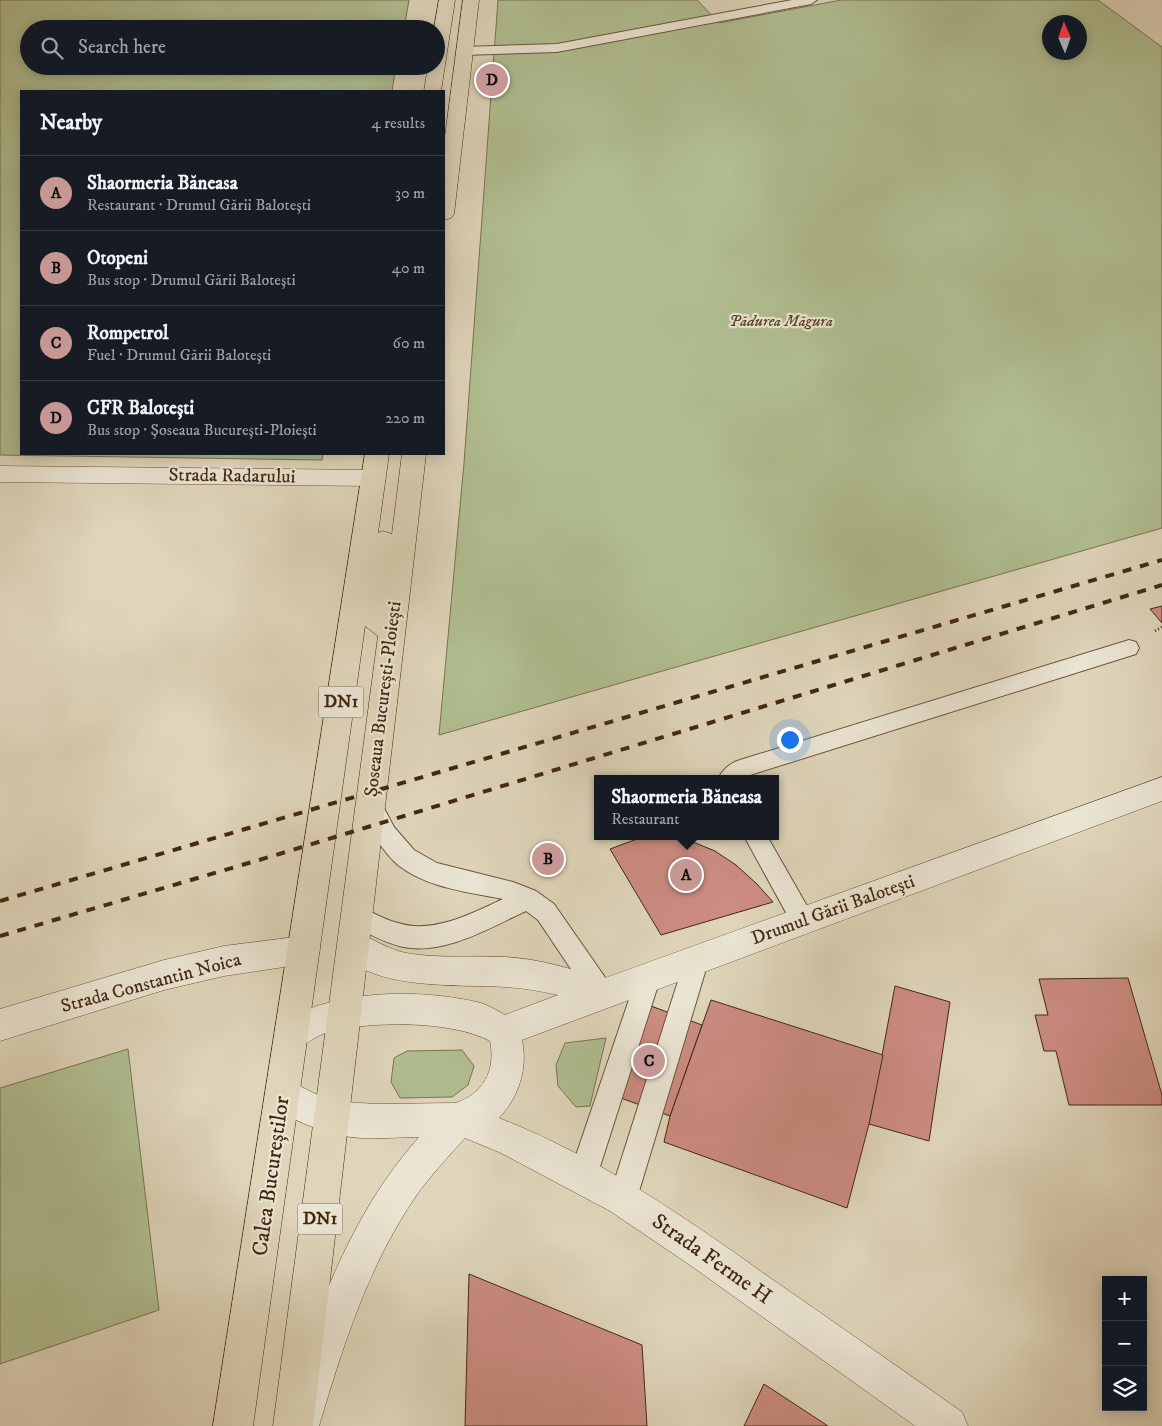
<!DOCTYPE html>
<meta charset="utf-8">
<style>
body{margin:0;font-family:"IM FELL DW Pica",serif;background:#242831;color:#f1f3f6}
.controls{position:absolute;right:15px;bottom:15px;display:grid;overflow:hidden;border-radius:0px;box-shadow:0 2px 12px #0003}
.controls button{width:45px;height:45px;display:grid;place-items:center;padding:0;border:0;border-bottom:1px solid #363941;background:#171b24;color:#f1f3f6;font:25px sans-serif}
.compass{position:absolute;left:1042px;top:15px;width:45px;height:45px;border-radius:50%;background:#171b24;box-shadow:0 2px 12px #0003;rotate:358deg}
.you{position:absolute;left:789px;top:739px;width:18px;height:18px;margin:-12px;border:4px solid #fff;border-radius:50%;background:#1a73e8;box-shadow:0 0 0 8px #1a73e833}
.badge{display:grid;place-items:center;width:32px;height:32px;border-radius:50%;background:#c59692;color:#111;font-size:16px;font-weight:700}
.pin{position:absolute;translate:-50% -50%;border:2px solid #fff;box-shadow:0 1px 5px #0006}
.popup{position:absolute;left:594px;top:775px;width:185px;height:65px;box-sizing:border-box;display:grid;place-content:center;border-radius:0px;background:#171b24;filter:drop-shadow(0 1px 4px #0005);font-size:16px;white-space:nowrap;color:#9ea1a6}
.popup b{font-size:19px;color:#f1f3f6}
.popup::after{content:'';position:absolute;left:50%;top:100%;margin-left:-10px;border:10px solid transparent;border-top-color:#171b24}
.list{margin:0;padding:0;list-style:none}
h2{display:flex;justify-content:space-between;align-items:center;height:65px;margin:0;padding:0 20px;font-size:21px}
h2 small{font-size:16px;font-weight:400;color:#9ea1a6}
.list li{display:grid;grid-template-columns:32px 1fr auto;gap:15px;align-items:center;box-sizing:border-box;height:75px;padding:0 20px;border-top:1px solid #363941}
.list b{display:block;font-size:19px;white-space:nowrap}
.list p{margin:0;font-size:16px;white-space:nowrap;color:#9ea1a6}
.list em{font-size:16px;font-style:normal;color:#9ea1a6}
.icon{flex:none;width:28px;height:28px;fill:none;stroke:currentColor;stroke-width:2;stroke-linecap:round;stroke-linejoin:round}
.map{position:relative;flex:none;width:1162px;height:1426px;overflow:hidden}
.search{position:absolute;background:#171b24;box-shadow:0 2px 12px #0003;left:20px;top:20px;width:425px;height:55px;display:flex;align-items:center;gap:12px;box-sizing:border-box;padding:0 18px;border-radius:28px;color:#9ea1a6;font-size:19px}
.panel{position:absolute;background:#171b24;box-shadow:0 2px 12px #0003;left:20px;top:90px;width:425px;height:365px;border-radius:0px}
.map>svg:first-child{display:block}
.green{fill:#b0be91;stroke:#7a7350;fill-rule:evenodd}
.building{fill:#cc8c82;stroke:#432810}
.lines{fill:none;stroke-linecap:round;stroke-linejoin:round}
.service-casing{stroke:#6a533a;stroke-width:2}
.minor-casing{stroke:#6a533a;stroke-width:1}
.trunk-casing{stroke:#432810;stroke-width:1}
.path{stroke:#432810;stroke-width:3;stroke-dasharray:1 2.5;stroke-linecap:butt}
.service{fill:#eae4d2;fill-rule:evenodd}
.minor{fill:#eae4d2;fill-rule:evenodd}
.trunk{fill:#dfd5ba;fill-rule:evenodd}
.rail{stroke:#432810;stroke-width:4;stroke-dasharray:9 9;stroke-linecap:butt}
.labels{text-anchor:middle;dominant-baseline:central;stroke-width:4.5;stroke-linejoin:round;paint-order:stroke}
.far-park-label{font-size:16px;font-style:italic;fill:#59462a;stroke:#eae4d2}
.shield{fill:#eae4d2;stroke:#75604a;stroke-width:1}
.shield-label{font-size:18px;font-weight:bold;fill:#432810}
.street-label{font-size:19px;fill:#432810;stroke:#eae4d2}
.near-street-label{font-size:22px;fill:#432810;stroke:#eae4d2}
</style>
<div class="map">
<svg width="1162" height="1426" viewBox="0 0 1162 1426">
<rect width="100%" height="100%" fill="#dfd5ba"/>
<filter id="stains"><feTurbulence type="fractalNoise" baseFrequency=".004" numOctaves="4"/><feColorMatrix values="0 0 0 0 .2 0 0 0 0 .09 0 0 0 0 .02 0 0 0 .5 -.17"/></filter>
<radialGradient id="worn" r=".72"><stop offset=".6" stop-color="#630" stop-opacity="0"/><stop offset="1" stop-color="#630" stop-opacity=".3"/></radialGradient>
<g class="green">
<path d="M 0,0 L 409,0 L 404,29 L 29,29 L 29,66 L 396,66 L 392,91 L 21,91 L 21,454 L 323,454 L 322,460 L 0,455 Z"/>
<path d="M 498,0 L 697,0 L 719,23 L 841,0 L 1098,0 L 1162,47 L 1162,528 L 439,735 L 464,463 ZM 1050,22 L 1080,22 L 1080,52 L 1050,52 Z"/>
<path d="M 606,1038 L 590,1106 L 576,1107 L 558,1086 L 556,1065 L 565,1043 Z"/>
<path d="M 128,1049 L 159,1310 L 0,1364 L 0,1088 Z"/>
<path d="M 462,1050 L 474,1066 L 468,1085 L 452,1097 L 400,1098 L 391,1082 L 394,1058 L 407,1051 Z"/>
</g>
<g class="building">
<path d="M 1162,606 L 1162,623 L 1150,609 Z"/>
<path d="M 645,836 L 673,836 L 688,840 L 715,851 L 736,865 L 757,884 L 773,902 L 661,935 L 610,849 Z"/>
<path d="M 1128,978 L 1162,1095 L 1162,1105 L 1069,1105 L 1056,1051 L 1044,1051 L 1035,1015 L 1048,1015 L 1039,979 Z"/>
<path d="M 895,986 L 950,1002 L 929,1141 L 869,1124 Z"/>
<path d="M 711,1000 L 883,1055 L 869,1124 L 847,1208 L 664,1142 L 670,1116 Z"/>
<path d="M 651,1006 L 702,1025 L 670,1116 L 621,1098 Z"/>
<path d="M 469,1274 L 642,1345 L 647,1426 L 465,1426 Z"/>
<path d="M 764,1384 L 828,1426 L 744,1426 Z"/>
</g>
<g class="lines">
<defs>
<g id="service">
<path d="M 792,0 L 817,0 L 811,4 L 557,52 L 464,55 L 458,51 L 464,47 L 557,44 Z"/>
<path d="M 1129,640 L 1136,642 L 1139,648 L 1136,654 L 747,776 L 744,779 L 718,779 C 723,769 730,763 740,760 Z"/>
<path d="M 370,794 L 378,797 L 394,827 L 414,850 L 437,863 L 513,882 L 536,891 L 554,904 L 611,986 L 614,994 L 611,1002 L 602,1006 L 593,1002 L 538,920 L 526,911 C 489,928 445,955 403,947 C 384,943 367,932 350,925 L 346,917 L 350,909 L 358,906 C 371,911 384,920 398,923 C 433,934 471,914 503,899 C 468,892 427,888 398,865 C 380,850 369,825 359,804 L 362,797 Z"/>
<path d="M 744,836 L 767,836 L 811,913 L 815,921 L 811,929 L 803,932 L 795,929 Z"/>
<path d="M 697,948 L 706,951 L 709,959 L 637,1198 L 633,1208 L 623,1212 L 613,1208 L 609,1198 L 685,959 L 688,951 Z"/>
<path d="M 649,964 L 658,968 L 661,976 L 597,1176 L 593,1186 L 583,1190 L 573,1186 L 569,1176 L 637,976 L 640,968 Z"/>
</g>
<g id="minor">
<path d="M 0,466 L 374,470 L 382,472 L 386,478 L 382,484 L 374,486 L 0,482 Z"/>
<path d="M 1162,777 L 1162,801 L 522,1040 C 528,1068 519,1097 499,1118 C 596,1156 682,1215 766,1275 C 832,1321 897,1366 962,1412 L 968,1426 L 915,1426 L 690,1265 L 610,1211 L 501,1153 L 465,1138 C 448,1157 430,1176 416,1196 C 368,1266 343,1346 319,1426 L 279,1426 C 312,1324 346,1219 419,1137 C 400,1137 381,1139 361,1138 C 329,1136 299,1123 271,1107 L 266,1095 L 271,1083 L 283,1078 L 318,1095 L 345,1102 L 376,1104 L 455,1103 C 484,1094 496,1070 490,1041 C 451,1020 370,1021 328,1032 C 315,1036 304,1046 291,1051 L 279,1046 L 275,1035 C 276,1032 277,1027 279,1024 C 285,1017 298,1013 306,1010 C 357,990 424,990 477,1002 C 487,1004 496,1010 505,1015 L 558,995 C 541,991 523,988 505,987 C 463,984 360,992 338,945 L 343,935 L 354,931 C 372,938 387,949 406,953 C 439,959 473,955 506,957 C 539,959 570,968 602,979 Z"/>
<path d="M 304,936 L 315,940 L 320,950 L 315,960 L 304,964 L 224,976 L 164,990 L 0,1041 L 0,1009 L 164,960 L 224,946 Z"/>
</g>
<g id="trunk">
<path d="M 439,0 L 455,0 L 441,91 L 424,91 L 428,66 L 436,66 L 436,29 L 434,29 Z"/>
<path d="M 463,0 L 479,0 L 454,214 L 451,218 L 444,220 L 444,144 Z"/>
<path d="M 365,454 L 389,454 L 378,533 L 383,531 L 392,534 L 402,454 L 426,454 L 313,1426 L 273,1426 L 378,636 L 365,626 L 253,1426 L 213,1426 Z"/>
</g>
</defs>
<use href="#service" class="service-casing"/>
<use href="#minor" class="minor-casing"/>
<use href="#trunk" class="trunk-casing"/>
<path class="path" d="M 1155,631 L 1162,627"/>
<use href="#service" class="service"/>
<use href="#minor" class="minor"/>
<use href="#trunk" class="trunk"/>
<g class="rail">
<path d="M 0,901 L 1162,560"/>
<path d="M 0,936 L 276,855 L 1162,585"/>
</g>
</g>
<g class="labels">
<g class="far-park-label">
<text x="781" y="321">Pădurea Măgura</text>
</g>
<g class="shield">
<rect x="318.5" y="686.5" width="45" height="31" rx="4"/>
<rect x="297.5" y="1203.5" width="45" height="31" rx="4"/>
</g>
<g class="shield-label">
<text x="341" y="702">DN1</text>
<text x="320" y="1219">DN1</text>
</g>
<g class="street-label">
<text transform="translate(232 476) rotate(1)">Strada Radarului</text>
<text transform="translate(383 699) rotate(-83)">Șoseaua București-Ploiești</text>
<text transform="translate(833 910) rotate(-20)">Drumul Gării Balotești</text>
<text transform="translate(151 983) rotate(-15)">Strada Constantin Noica</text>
</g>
<g class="near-street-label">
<text transform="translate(271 1176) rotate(-82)">Calea Bucureștilor</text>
<text transform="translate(712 1259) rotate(35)">Strada Ferme H</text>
</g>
</g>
<rect width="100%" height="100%" filter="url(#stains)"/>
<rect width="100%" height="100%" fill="url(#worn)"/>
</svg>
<div class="controls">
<button>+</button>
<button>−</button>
<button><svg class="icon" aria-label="layers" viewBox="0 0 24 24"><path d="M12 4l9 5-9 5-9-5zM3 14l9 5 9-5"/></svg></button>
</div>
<svg class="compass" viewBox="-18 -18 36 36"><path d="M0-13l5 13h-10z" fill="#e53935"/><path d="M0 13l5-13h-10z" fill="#9ea1a6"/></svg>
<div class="you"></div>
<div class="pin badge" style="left:686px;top:875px">A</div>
<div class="popup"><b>Shaormeria Băneasa</b>Restaurant</div>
<div class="pin badge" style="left:548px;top:859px">B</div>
<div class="pin badge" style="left:649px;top:1061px">C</div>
<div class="pin badge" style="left:492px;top:80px">D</div>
<div class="search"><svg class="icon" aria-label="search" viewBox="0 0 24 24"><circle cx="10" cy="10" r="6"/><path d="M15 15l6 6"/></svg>Search here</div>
<section class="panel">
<h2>Nearby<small>4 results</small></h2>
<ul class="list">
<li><span class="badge">A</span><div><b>Shaormeria Băneasa</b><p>Restaurant · Drumul Gării Balotești</p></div><em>30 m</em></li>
<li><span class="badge">B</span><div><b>Otopeni</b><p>Bus stop · Drumul Gării Balotești</p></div><em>40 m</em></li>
<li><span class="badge">C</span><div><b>Rompetrol</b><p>Fuel · Drumul Gării Balotești</p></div><em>60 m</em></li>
<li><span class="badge">D</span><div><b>CFR Balotești</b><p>Bus stop · Șoseaua București-Ploiești</p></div><em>220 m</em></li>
</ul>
</section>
</div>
